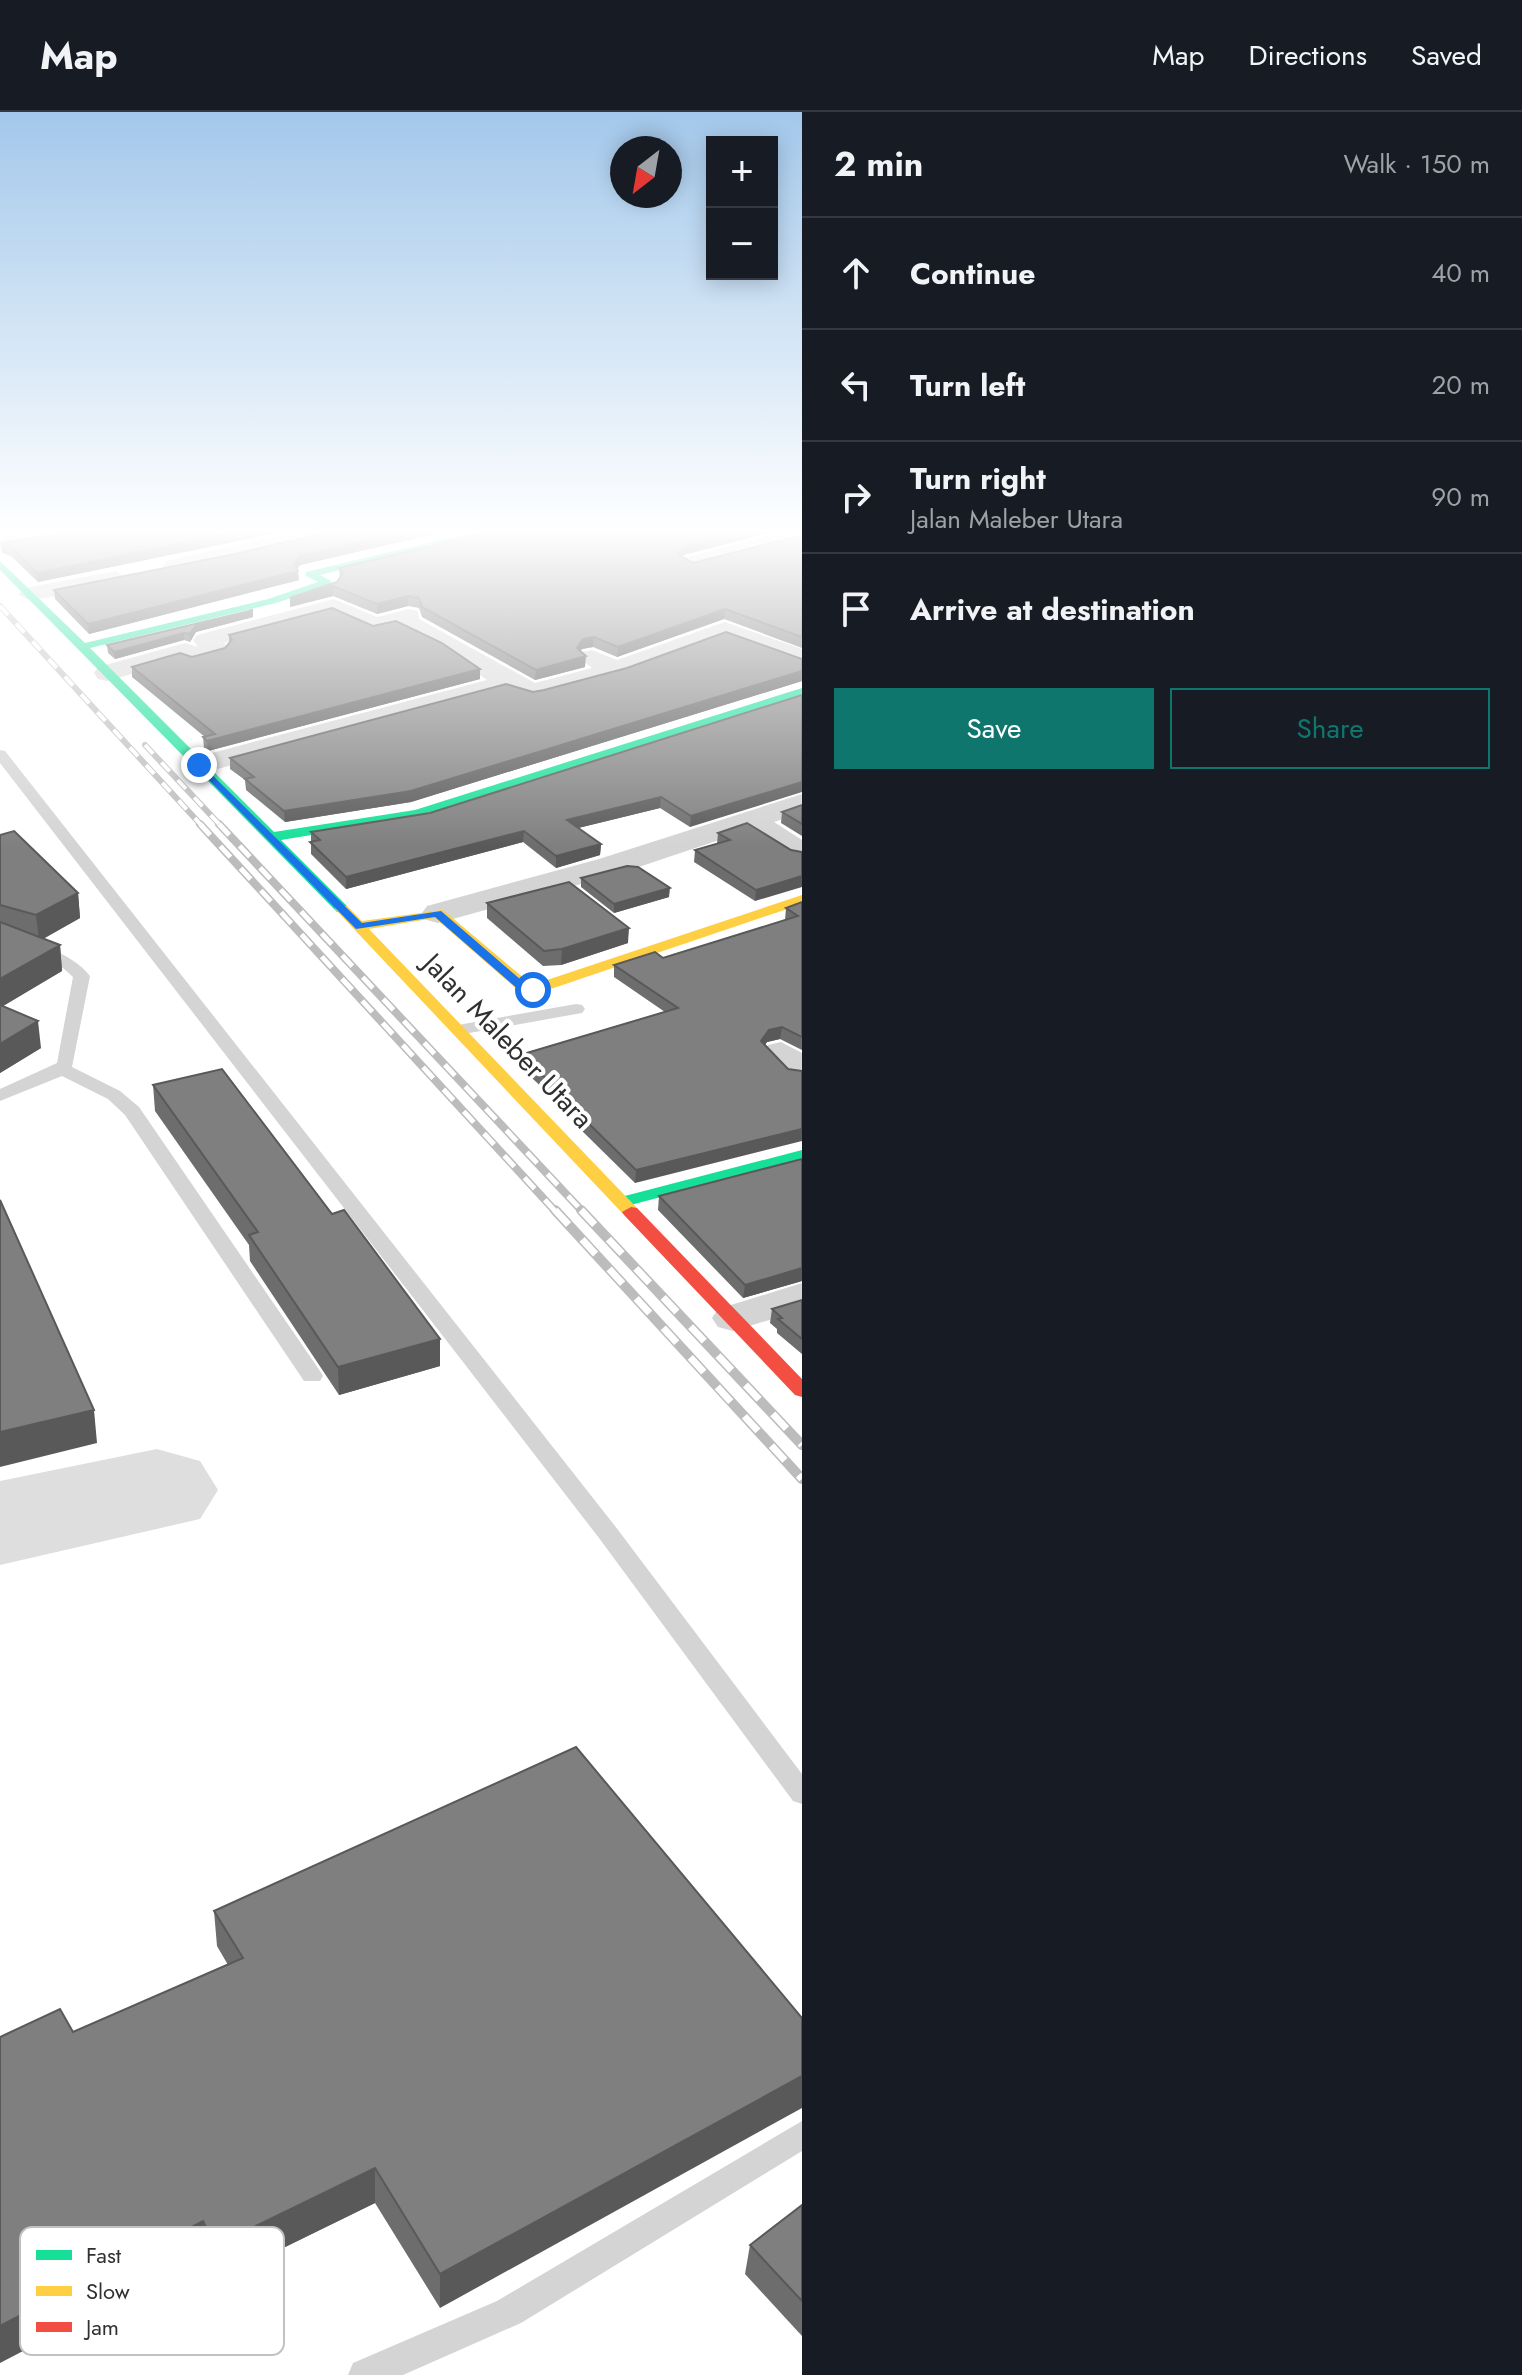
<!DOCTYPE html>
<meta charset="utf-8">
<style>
body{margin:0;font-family:Jost,sans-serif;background:#20242c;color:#f1f3f6}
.controls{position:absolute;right:24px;top:24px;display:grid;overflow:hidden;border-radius:0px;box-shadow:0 4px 20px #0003}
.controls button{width:72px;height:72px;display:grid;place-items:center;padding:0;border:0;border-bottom:2px solid #363941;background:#171b24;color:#f1f3f6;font:40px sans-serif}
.compass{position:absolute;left:610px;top:24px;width:72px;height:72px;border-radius:50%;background:#171b24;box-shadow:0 4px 20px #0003;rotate:211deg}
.stop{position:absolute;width:24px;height:24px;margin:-18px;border:6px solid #1a73e8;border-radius:50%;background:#fff}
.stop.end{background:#1a73e8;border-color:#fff;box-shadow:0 2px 8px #0008}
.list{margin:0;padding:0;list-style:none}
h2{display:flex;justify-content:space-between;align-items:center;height:104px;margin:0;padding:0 32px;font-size:34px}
h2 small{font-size:26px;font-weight:400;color:#9ea1a6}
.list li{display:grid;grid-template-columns:52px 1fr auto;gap:24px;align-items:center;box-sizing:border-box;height:112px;padding:0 32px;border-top:2px solid #363941}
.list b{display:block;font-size:30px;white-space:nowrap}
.list p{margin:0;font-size:26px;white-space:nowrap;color:#9ea1a6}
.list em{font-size:26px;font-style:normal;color:#9ea1a6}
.actions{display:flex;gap:16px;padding:24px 32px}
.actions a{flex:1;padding:18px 0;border:2px solid #0f766e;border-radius:0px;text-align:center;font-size:28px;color:#0f766e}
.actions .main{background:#0f766e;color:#fff}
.icon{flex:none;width:44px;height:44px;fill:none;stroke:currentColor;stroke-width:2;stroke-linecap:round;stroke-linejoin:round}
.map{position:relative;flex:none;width:802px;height:2263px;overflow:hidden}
header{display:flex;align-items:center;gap:48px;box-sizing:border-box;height:112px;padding:0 40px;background:#171b24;border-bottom:2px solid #363941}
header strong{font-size:38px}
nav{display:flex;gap:44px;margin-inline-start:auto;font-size:28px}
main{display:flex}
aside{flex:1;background:#171b24}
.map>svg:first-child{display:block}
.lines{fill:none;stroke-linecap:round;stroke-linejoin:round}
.taxiway{fill:#dedede;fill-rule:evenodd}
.lane{fill:#d4d4d4;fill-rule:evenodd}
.street{fill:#d4d4d4;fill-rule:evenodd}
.fast{fill:#16e098;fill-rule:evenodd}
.slow{fill:#ffcf43;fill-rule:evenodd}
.jam{fill:#f24e42;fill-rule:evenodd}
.rail-far2-casing{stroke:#bcbcbc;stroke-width:6}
.rail-far1-casing{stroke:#bcbcbc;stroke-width:8}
.rail-casing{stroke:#bcbcbc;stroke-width:10}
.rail-far2{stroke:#fff;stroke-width:4;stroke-dasharray:12;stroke-linecap:butt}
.rail-far1{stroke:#fff;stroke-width:5;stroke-dasharray:15;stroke-linecap:butt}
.rail{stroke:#fff;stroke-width:7;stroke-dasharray:20;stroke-linecap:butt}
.wall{fill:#6d6d6d}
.shaded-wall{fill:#595959}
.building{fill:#7f7f7f;stroke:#595959;stroke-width:2}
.route{fill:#1a73e8}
.labels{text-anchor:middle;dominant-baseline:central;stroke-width:8;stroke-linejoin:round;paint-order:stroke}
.street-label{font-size:28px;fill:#303030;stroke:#fff}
.key{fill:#fff;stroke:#c1c1c1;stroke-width:2}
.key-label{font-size:22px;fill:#303030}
</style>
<header>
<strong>Map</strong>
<nav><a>Map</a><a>Directions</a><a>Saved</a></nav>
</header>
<main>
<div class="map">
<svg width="802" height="2263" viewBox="0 0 802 2263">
<rect width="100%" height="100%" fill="#fff"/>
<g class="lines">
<path class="taxiway" d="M 157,1337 L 200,1349 L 218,1378 L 200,1407 L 0,1453 L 0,1369 Z"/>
<g class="lane">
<path d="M 0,638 L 5,639 L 615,1414 L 802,1662 L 802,1692 L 793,1689 L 599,1426 L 0,651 Z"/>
<path d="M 0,820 C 29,828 72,840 90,864 L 72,955 L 120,979 L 139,995 L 320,1259 L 323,1264 L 320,1269 L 304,1269 L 125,1003 L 108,987 L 62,964 L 0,989 L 0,977 L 57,951 L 73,865 L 63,856 L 0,831 Z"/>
<path d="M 576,892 L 582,893 L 585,897 L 582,901 L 458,923 L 449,918 L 458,913 Z"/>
<path d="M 802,2009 L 802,2039 L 521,2211 L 403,2263 L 348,2263 L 353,2251 L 497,2189 Z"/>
</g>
<g class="street">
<path d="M 35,419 L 89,419 L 78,426 L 0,438 L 0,424 Z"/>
<path d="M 299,419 L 321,419 L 318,428 L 175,461 L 163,454 L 167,449 Z"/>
<path d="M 788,419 L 802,419 L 802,429 L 692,458 L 680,451 L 684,446 Z"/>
<path d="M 116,459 L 128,466 L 124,471 L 30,489 L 18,482 L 30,475 Z"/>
<path d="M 334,487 L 377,505 L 409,497 L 418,499 L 419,507 L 535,571 L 592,556 L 579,546 L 583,540 L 592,538 L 617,548 L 725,510 L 802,537 L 802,554 L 725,527 L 625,563 L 543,586 L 534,588 L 506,579 L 199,662 L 189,659 L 185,653 L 189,647 L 487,568 L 443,538 L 396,515 L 374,521 L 332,502 L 224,531 L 229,538 L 225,543 L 192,552 L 181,548 L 107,569 L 98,567 L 94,561 L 98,555 L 185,531 L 198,535 L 193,528 L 197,523 Z"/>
<path d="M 802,682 L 802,701 L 774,710 L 802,728 L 802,750 L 791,747 L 746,719 L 621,761 L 449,808 L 438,811 L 427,808 L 422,801 L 427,794 L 599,747 Z"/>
<path d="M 781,930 L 802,941 L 802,970 L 789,967 L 763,941 L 768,933 Z"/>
<path d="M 802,1171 L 802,1198 L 733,1219 L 718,1215 L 712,1206 L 718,1197 Z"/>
</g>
<g class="fast">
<path d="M 478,419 L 494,419 L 320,463 L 331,469 L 331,473 L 276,491 L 90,536 L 274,720 L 415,698 L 802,576 L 802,584 L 422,705 L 281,728 L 347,794 L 347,800 L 337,800 L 0,458 L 0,449 L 85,531 L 268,487 L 318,470 L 306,464 L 306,460 Z"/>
<path d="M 802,1038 L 802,1048 L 623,1095 L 614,1090 L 617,1086 Z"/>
</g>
<path class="slow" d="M 802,783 L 802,792 L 533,883 L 519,879 L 435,806 L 369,817 L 637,1096 L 640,1100 L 631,1105 L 625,1104 L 335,797 L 337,794 L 347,794 L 362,809 L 443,798 L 532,873 Z"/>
<path class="jam" d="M 631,1095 L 637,1096 L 802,1267 L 802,1285 L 795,1283 L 625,1104 L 622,1100 Z"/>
<defs>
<g id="rail-far2">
<path d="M 0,494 L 202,714"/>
<path d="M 145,633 L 221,714"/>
</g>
<g id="rail-far1">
<path d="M 200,712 L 556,1100"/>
<path d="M 219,712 L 583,1100"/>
</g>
<g id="rail">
<path d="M 555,1098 L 802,1367"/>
<path d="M 581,1098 L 802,1333"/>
</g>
</defs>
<use href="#rail-far2" class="rail-far2-casing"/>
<use href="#rail-far1" class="rail-far1-casing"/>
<use href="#rail" class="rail-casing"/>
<use href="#rail-far2" class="rail-far2"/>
<use href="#rail-far1" class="rail-far1"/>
<use href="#rail" class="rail"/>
</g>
<g class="wall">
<path d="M 79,419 L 286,419 L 38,470 L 11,444 L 2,441 L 1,431 Z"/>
<path d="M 320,419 L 447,419 L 300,453 L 297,457 L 299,468 L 89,522 L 55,487 L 54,478 L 240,441 L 319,422 Z"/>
<path d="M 495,419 L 777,419 L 683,443 L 682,445 L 693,451 L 802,423 L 802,536 L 724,507 L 617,545 L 593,535 L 582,537 L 580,540 L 585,555 L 535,568 L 422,505 L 419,496 L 408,494 L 377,502 L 333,484 L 290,495 L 337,470 L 340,466 L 339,456 Z"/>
<path d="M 253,498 L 253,505 L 196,520 L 190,530 L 184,528 L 115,547 L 108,541 L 107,533 Z"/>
<path d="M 373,514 L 480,557 L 480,567 L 208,639 L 204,636 L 203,625 L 205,625 L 132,565 L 132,555 L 192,545 L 225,536 L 229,532 L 229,523 Z"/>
<path d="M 802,547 L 802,569 L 411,690 L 285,710 L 246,678 L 245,668 L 230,657 L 230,646 L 533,580 Z"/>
<path d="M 802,583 L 690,715 L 660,696 L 578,716 L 601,732 L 600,743 L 556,756 L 523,730 L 346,777 L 311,742 L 311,720 L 430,701 Z"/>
<path d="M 802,693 L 802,724 L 781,711 L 782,700 Z"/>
<path d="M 718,721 L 791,738 L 755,789 L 694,750 L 695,738 L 717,732 Z"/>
<path d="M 0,723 L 78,781 L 80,806 L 43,827 L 60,833 L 62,859 L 2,894 L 41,936 L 0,961 Z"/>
<path d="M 581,766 L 669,785 L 614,801 L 581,775 Z"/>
<path d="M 802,790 L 802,938 L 780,927 L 767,930 L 635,1071 L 575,1012 L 575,1006 L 520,955 L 520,943 L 665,900 L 614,865 L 614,853 L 663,846 L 785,808 L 786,796 Z"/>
<path d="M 487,791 L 628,831 L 561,853 L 543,854 L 487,806 Z"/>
<path d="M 153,973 L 332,1102 L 440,1254 L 339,1283 L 250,1149 L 249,1133 L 155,999 Z"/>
<path d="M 802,1047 L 802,1169 L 743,1186 L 658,1098 L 659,1084 Z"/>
<path d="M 802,1188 L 802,1242 L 777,1221 L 777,1217 L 770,1211 L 772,1197 Z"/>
<path d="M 576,1635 L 440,2196 L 375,2091 L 218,2168 L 206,2144 L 73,1920 L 228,1853 L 217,1834 L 214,1799 Z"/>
<path d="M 802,2093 L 802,2224 L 745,2162 L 750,2133 Z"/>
</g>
<g class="shaded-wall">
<path d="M 241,419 L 286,419 L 38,470 L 37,461 Z"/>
<path d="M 408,419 L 447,419 L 300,453 L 296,459 L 298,459 L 299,468 L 89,522 L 88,512 L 300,444 Z"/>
<path d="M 742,419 L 777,419 L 683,443 L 677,452 L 678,442 L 684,434 Z"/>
<path d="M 333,474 L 333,484 L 290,495 L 290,486 Z"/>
<path d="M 408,484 L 408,494 L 377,502 L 377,492 Z"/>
<path d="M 725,497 L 724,507 L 617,545 L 618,535 Z"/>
<path d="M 253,498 L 253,505 L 196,520 L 190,530 L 190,522 L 196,513 Z"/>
<path d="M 184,521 L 184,528 L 115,547 L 114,540 Z"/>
<path d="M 594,525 L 593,535 L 582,537 L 576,546 L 577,536 L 583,527 Z"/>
<path d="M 586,544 L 585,555 L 535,568 L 536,558 Z"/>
<path d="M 480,557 L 480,567 L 208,639 L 207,629 Z"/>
<path d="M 802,559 L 802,569 L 411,690 L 285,710 L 284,699 Z"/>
<path d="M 802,670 L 802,680 L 690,715 L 691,704 Z"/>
<path d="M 661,685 L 660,696 L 566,719 L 567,708 Z"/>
<path d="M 524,719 L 523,730 L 346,777 L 346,765 Z"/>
<path d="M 601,732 L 600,743 L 556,756 L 556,744 Z"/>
<path d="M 802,764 L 802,775 L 755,789 L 756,778 Z"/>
<path d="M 670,776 L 669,785 L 614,801 L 614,792 Z"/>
<path d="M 78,781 L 80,806 L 39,829 L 36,803 Z"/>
<path d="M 629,816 L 628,831 L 561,853 L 562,837 Z"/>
<path d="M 60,833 L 62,859 L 0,896 L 0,867 Z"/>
<path d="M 38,909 L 41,936 L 0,961 L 0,932 Z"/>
<path d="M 782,915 L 780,927 L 767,930 L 760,941 L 761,929 L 769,918 Z"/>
<path d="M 802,1017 L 802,1029 L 635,1071 L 636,1058 Z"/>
<path d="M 802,1156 L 802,1169 L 743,1186 L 745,1173 Z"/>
<path d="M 440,1227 L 440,1254 L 339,1283 L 338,1255 Z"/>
<path d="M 94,1298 L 97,1331 L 0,1355 L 0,1320 Z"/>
<path d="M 802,1964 L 802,1996 L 440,2196 L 440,2162 Z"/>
<path d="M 375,2056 L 375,2091 L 218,2168 L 215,2134 Z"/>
<path d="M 203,2109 L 206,2144 L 0,2251 L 0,2214 Z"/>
</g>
<g class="building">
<path d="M 79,419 L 241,419 L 37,461 L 10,434 L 1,431 Z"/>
<path d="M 320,419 L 408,419 L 300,444 L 294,453 L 298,459 L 88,512 L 54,478 L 240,441 L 319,422 Z"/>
<path d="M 495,419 L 742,419 L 684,434 L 678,442 L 693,451 L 802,423 L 802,525 L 725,497 L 618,535 L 594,525 L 583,527 L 577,536 L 586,544 L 536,558 L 422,495 L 419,486 L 408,484 L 377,492 L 333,474 L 290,486 L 337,470 L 343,461 L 339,456 Z"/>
<path d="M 332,496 L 373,514 L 396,509 L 442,531 L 480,557 L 207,629 L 203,625 L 215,622 L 132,555 L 180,541 L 192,545 L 225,536 L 232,528 L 229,523 Z"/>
<path d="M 253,498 L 196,513 L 190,522 L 184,521 L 114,540 L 107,533 Z"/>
<path d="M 726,520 L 802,547 L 802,559 L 411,679 L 284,699 L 245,667 L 254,665 L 230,646 L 506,572 L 533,580 L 544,578 L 627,556 Z"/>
<path d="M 802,583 L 802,670 L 691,704 L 661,685 L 567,708 L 601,732 L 556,744 L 524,719 L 346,765 L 310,730 L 320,728 L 311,720 L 430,701 Z"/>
<path d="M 802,693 L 802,712 L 782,700 Z"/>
<path d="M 747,711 L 791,738 L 802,740 L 802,764 L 756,778 L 695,738 L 730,728 L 718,721 Z"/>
<path d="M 14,719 L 78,781 L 36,803 L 0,793 L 0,723 Z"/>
<path d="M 627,754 L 638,755 L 670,776 L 614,792 L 581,766 Z"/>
<path d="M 569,770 L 629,816 L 562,837 L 544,839 L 487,791 Z"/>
<path d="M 802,790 L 802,925 L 782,915 L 769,918 L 761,929 L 788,957 L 802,959 L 802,1017 L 636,1058 L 576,999 L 581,998 L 520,943 L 678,896 L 614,853 L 655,840 L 663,846 L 798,804 L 786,796 Z"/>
<path d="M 0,810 L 60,833 L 0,867 Z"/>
<path d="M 0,893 L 38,909 L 0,932 Z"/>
<path d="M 222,957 L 332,1102 L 344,1098 L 440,1227 L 338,1255 L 249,1123 L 258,1120 L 153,973 Z"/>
<path d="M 802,1047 L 802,1156 L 745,1173 L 659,1084 Z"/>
<path d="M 0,1088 L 94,1298 L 0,1320 Z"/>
<path d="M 802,1188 L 802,1227 L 778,1207 L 782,1206 L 772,1197 Z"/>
<path d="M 576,1635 L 802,1906 L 802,1964 L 440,2162 L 375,2056 L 215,2134 L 203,2109 L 0,2214 L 0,1925 L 60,1897 L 73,1920 L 243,1846 L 214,1799 Z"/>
<path d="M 802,2093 L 802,2189 L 750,2133 Z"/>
</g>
<linearGradient id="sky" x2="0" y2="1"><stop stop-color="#a3c8eb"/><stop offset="0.57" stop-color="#fff"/><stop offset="1" stop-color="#fff" stop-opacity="0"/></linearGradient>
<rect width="802" height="735" fill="url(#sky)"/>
<path class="route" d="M 199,650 L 362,811 L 441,799 L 528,874 L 538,878 L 533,882 L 520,879 L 435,805 L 356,817 L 196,655 Z"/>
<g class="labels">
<g class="street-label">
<text transform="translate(508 929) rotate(46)">Jalan Maleber Utara</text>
</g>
</g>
<rect x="20" y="2115" width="264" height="128" rx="12" class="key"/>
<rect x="36" y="2138" width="36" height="10" fill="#16e098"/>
<rect x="36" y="2174" width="36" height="10" fill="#ffcf43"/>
<rect x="36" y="2210" width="36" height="10" fill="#f24e42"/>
<g class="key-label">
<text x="86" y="2151">Fast</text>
<text x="86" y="2187">Slow</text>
<text x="86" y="2223">Jam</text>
</g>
</svg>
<div class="controls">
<button>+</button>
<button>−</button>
</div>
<svg class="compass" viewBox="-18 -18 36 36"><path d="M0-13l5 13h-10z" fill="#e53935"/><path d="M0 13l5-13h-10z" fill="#9ea1a6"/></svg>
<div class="stop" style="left:533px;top:878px"></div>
<div class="stop end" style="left:199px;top:653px"></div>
</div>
<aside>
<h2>2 min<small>Walk · 150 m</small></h2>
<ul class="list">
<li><svg class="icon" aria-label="ahead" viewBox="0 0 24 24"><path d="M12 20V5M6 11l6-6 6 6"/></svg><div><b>Continue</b></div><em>40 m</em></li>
<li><svg class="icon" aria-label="left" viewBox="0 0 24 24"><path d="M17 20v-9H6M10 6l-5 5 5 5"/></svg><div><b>Turn left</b></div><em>20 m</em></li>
<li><svg class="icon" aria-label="right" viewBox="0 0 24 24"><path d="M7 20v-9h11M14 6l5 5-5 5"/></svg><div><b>Turn right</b><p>Jalan Maleber Utara</p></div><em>90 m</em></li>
<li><svg class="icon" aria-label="arrive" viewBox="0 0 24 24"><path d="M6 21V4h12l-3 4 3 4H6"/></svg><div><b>Arrive at destination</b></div></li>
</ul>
<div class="actions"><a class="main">Save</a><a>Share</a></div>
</aside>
</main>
